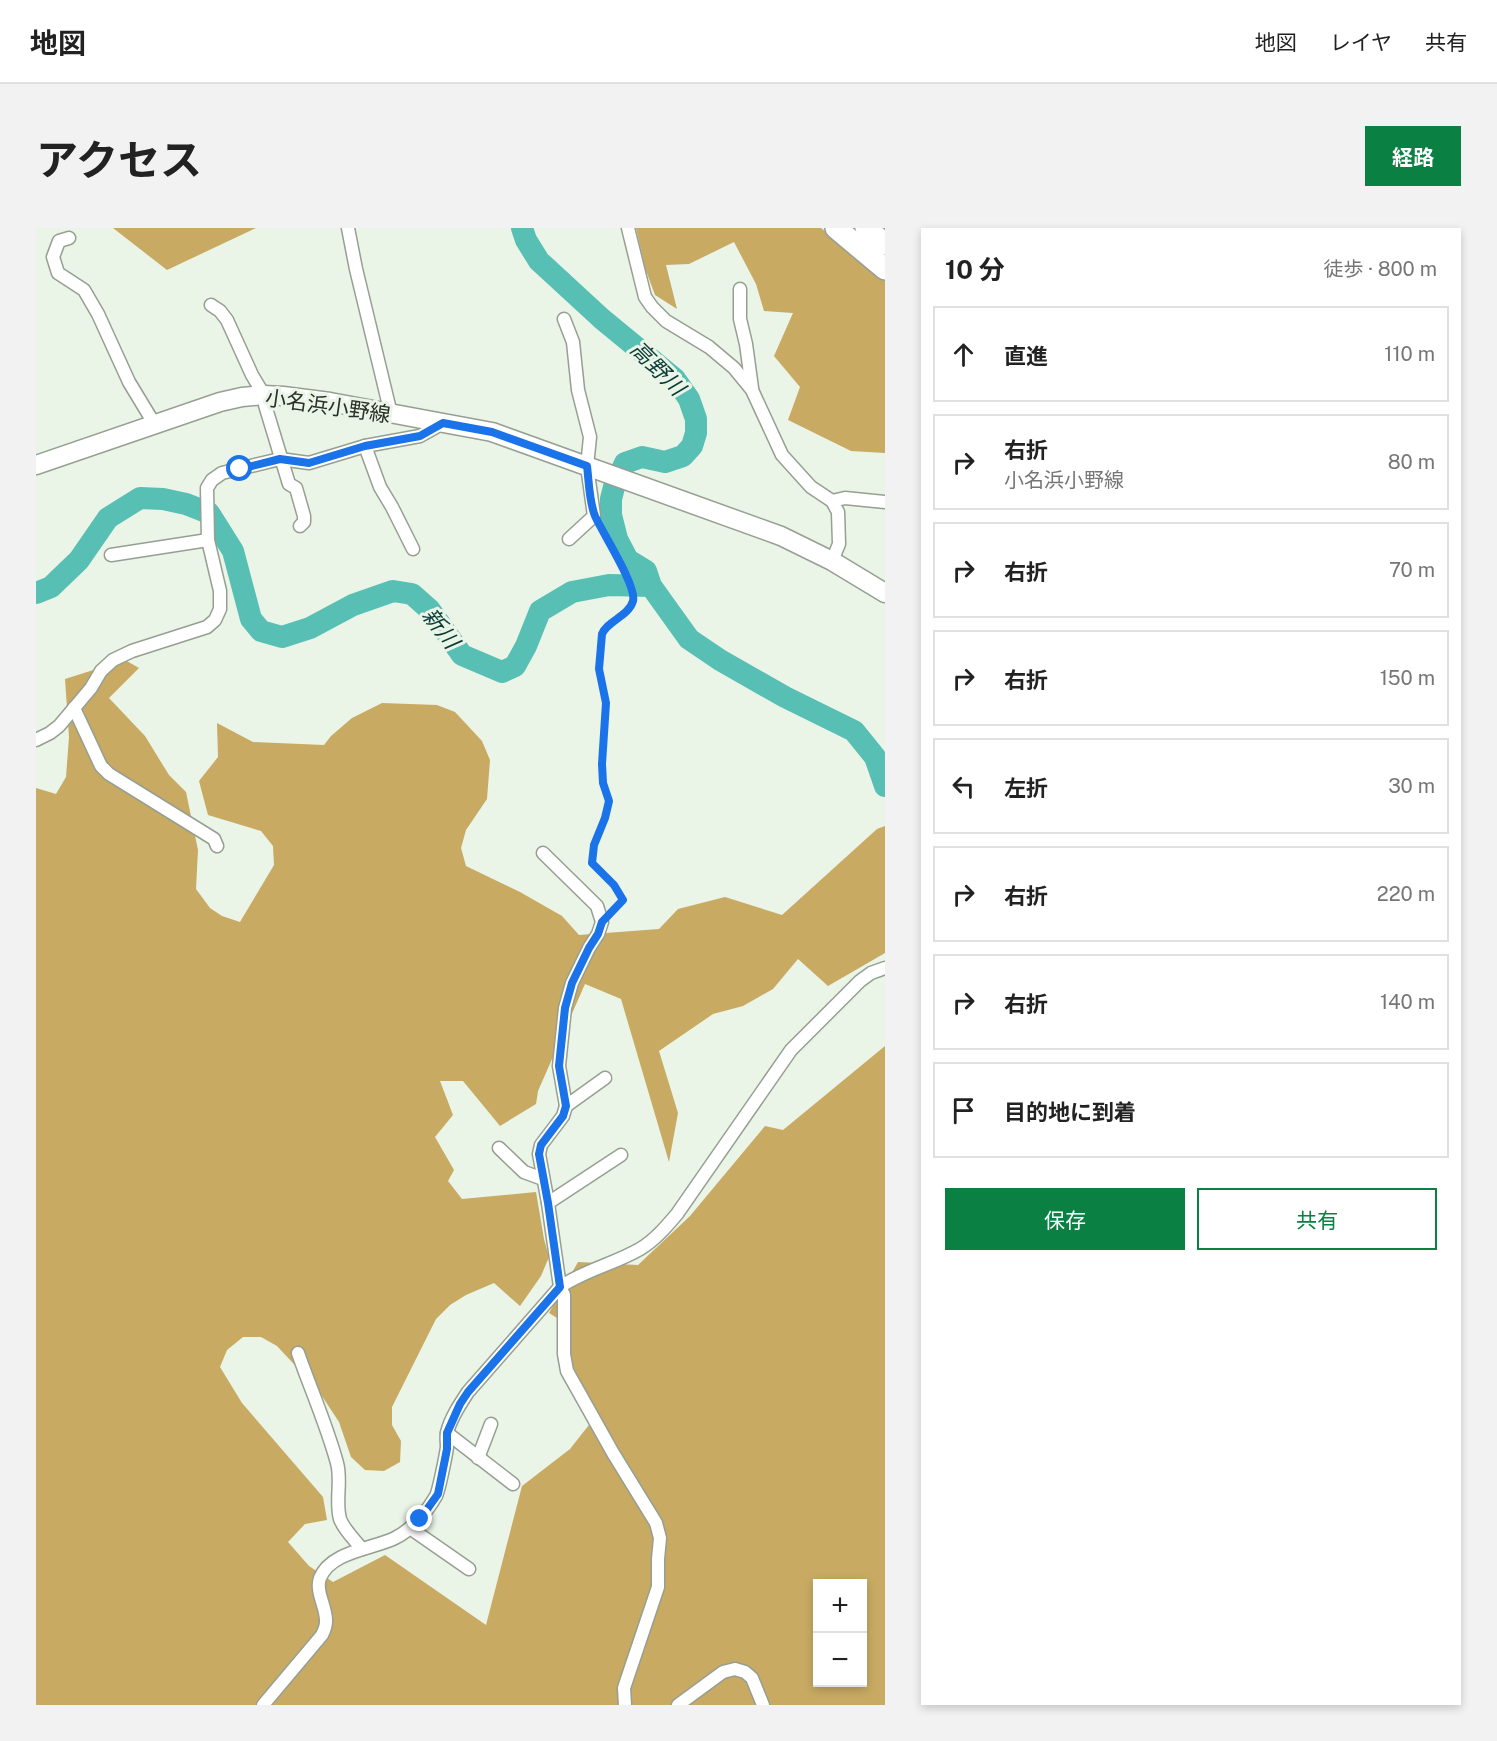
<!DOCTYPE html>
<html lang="ja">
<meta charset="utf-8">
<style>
body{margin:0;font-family:"Public Sans","Noto Sans JP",sans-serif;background:#f2f2f2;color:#222}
.controls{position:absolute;right:18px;bottom:18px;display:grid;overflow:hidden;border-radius:0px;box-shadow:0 3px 9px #0003}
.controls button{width:54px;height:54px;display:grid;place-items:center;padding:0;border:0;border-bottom:2px solid #e0e0e0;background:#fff;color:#222;font:30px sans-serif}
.stop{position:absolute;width:18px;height:18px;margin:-14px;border:4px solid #1a73e8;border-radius:50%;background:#fff}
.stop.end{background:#1a73e8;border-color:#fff;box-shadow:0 2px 6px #0008}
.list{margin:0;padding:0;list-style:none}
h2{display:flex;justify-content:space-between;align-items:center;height:78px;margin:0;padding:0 24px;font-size:26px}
h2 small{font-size:20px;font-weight:400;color:#767676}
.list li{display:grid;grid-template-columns:39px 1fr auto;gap:18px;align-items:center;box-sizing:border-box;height:96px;margin:0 12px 12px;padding:0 12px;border:2px solid #e0e0e0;border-radius:0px}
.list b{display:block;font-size:22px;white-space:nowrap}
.list p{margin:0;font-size:20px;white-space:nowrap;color:#767676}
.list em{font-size:20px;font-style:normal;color:#767676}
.actions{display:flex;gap:12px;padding:18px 24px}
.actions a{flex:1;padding:14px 0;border:2px solid #0b8043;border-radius:0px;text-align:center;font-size:21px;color:#0b8043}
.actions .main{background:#0b8043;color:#fff}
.icon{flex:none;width:33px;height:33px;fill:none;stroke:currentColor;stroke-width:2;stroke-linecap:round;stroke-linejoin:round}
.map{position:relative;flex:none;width:849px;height:1477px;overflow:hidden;border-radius:0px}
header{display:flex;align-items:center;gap:36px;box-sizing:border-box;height:84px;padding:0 30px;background:#fff;border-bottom:2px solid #e0e0e0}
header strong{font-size:28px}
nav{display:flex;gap:33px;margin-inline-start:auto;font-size:21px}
.intro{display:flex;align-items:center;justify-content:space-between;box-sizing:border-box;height:144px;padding:0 36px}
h1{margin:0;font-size:42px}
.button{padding:15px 27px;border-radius:0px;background:#0b8043;color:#fff;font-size:21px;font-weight:700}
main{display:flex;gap:36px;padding:0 36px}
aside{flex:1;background:#fff;border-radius:0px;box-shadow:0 3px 9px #0003}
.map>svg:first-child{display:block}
.forest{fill:#c8aa63;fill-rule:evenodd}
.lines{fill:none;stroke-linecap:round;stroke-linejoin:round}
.river{stroke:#57bfb4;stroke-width:22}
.minor-casing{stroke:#969f92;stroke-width:15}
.primary-casing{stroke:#969f92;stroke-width:21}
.motorway-casing{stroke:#969f92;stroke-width:24}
.path{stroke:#a2aaa0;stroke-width:2;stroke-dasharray:3 4.5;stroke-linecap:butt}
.minor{stroke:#fff;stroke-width:12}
.primary{stroke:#fff;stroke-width:18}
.motorway{stroke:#fff;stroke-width:21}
.route{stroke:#1a73e8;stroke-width:8}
.labels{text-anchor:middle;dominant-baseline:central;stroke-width:6;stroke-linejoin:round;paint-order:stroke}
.street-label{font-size:21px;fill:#2b2f2a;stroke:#eaf4e7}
.water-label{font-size:22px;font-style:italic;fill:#0a3c37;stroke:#eaf4e7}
</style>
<header>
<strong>地図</strong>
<nav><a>地図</a><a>レイヤ</a><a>共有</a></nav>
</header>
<div class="intro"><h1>アクセス</h1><a class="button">経路</a></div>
<main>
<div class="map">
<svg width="849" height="1477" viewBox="0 0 849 1477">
<rect width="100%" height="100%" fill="#eaf4e7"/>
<g class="forest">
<path d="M 77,0 L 220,0 L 131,42 Z"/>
<path d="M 600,0 L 785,0 L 849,51 L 849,225 L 815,223 L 752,192 L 764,159 L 738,128 L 757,85 L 728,83 L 720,56 L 698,14 L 653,36 L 630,37 L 641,81 L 619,67 L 609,40 Z"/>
<path d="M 89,432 L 103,440 L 73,470 L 109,508 L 133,547 L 150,564 L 162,622 L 160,661 L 174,680 L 186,688 L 204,694 L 238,637 L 237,618 L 225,603 L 172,587 L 163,553 L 182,529 L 181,495 L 217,514 L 288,517 L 295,508 L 316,490 L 346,475 L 401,477 L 419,484 L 446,513 L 454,532 L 451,571 L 430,602 L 425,620 L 430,638 L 484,664 L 526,688 L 543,707 L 623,701 L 642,681 L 689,669 L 746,687 L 841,601 L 849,598 L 849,725 L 792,758 L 762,731 L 737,761 L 707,778 L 677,786 L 623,823 L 642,885 L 633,934 L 585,771 L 549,756 L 502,863 L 500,876 L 464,898 L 427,853 L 404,853 L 417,887 L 399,909 L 418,942 L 412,953 L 426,971 L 500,964 L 508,1011 L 513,1029 L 505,1048 L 484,1078 L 458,1055 L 430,1067 L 414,1077 L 400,1091 L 356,1179 L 356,1197 L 365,1213 L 364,1234 L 348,1243 L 329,1242 L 315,1229 L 303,1194 L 282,1162 L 241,1118 L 225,1109 L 207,1109 L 191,1122 L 184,1139 L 206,1175 L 287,1269 L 291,1292 L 269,1296 L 252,1314 L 273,1338 L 297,1354 L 349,1327 L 450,1397 L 486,1258 L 534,1221 L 560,1188 L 533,1130 L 534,1098 L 513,1085 L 542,1034 L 602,1037 L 654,988 L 729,898 L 747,902 L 849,818 L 849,1477 L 0,1477 L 0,560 L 20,566 L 30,549 L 33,509 L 29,451 ZM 782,1356 L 826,1356 L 826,1454 L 782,1454 Z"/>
</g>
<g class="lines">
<g class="river">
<path d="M 486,0 L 490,12 L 503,33 L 566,91 L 639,151 L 653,171 L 660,191 L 660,205 L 656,218 L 647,228 L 629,234 L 606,229 L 589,235 L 578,259 L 575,271 L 575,287 L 581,311 L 592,332 L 610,343 L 615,358 L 653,411 L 684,432 L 749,469 L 818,503 L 839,529 L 849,558"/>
<path d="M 0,365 L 15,359 L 43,332 L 72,290 L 104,270 L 127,271 L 150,276 L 173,285 L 197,323 L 215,391 L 225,403 L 246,409 L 274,400 L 317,377 L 357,363 L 376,366 L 394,382 L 426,427 L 466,444 L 479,438 L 490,418 L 504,383 L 536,364 L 573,357 L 615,358"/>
</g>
<defs>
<g id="minor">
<path d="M 312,0 L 320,41 L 355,186"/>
<path d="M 592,0 L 609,69 L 616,79 L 630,93 L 673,119 L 698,140 L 716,162 L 746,227 L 775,259 L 796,273 L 802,284 L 803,316 L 796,333"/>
<path d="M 33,10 L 23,13 L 17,29 L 22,45 L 48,62 L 62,86 L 93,154 L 119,197"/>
<path d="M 704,61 L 704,91 L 710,116 L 716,160"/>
<path d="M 175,77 L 184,83 L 191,92 L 216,147 L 228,167 L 229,177 L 253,256 L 260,260 L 268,288 L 268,294 L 264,298"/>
<path d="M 528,91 L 537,114 L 542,162 L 554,209 L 551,238 L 558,288 L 533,311"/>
<path d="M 329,218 L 384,208 L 407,195"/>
<path d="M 796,273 L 809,270 L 849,274"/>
<path d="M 75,327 L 172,312"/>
<path d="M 38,480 L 65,538 L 73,546 L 178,611 L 181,618"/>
<path d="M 0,512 L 14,505 L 23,498 L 55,460 L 65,443 L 77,432 L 96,423 L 171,399 L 179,392 L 184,381 L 184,363 L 172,312 L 171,260 L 176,252 L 186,245 L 244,231 L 273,235 L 329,218 L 344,259 L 356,279 L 377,321"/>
<path d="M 507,625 L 561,678 L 566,694 L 562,706 L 553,720 L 536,755 L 529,780 L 523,838 L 530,878 L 527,888 L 505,917 L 503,926 L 512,975 L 524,1059 L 528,1067 L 528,1126 L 531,1143 L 577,1225 L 620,1295 L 624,1310 L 622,1331 L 622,1359 L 588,1460 L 589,1477"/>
<path d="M 530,878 L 569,850"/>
<path d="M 463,920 L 488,944 L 507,951"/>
<path d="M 512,975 L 585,927"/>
<path d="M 262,1125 C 275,1162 291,1198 301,1235 C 306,1253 299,1273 304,1291 C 308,1302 319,1312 326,1321"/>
<path d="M 411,1205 L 477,1256"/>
<path d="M 442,1230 L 455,1196"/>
<path d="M 374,1300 L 433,1341"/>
<path d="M 227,1477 L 286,1407 C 288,1403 290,1399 290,1394 C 291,1380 279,1364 284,1350 C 295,1323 337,1321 359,1310 C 377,1301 390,1285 400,1268 C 403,1262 410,1227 411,1219 C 411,1214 410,1209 411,1205 C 414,1191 424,1176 432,1164 L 524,1059 C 549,1042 578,1036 604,1021 C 619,1012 630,999 641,986 L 755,822 L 824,753 L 835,745 L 849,740"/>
<path d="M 642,1477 L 687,1444 L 699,1441 L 709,1444 L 716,1450 L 727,1477"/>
</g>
<path id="primary" d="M 0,237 L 184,174 L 206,169 L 228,167 L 247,168 L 294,174 L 456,204 L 745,308 L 796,333 L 849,365"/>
<g id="motorway">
<path d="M 800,0 L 849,41"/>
<path d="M 830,0 L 849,16"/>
</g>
</defs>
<use href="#minor" class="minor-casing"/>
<use href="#primary" class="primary-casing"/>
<use href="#motorway" class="motorway-casing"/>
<path class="path" d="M 564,297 C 572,310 603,364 595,376 C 588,387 570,397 566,406 L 563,441 L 570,475 L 566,535 L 567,555 L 573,573 L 569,590 L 558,617 L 556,635 L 578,657 L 587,672 L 575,686"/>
<use href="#minor" class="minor"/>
<use href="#primary" class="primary"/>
<use href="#motorway" class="motorway"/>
</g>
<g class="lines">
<path class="route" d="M 204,241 L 244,231 L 273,235 L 329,218 L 384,208 L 407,195 L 456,204 L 551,238 C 553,254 553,273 559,288 C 566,304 601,358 597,373 C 593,388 571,393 566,406 L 563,441 L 570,475 L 566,536 L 567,555 L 573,573 L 569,590 L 558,617 L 556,635 L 578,657 L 587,672 L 566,694 L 562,706 L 553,720 L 536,755 L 529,780 L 523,838 L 530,878 L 527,888 L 505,917 L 503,926 L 512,975 L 524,1059 L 432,1164 L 424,1176 L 411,1205 L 411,1221 L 402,1266 L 384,1291"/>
</g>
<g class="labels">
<g class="street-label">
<text transform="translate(292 178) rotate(8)">小名浜小野線</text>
</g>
<g class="water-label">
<text transform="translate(622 140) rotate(45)">高野川</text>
<text transform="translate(405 400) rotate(52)">新川</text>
</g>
</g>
</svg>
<div class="controls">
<button>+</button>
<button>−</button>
</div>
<div class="stop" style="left:204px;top:241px"></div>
<div class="stop end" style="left:384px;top:1291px"></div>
</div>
<aside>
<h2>10 分<small>徒歩 · 800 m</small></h2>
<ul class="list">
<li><svg class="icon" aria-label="ahead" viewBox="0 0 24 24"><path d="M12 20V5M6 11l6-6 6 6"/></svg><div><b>直進</b></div><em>110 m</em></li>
<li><svg class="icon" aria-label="right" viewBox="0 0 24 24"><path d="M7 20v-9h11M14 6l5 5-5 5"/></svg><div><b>右折</b><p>小名浜小野線</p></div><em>80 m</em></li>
<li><svg class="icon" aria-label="right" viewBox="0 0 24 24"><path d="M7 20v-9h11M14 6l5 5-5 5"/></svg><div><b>右折</b></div><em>70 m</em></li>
<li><svg class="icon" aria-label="right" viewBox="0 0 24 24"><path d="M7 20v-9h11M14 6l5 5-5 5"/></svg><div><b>右折</b></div><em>150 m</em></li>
<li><svg class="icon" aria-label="left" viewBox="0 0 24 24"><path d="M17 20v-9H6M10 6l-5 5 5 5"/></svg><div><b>左折</b></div><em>30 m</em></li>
<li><svg class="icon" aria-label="right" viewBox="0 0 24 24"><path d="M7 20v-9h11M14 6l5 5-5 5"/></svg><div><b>右折</b></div><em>220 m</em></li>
<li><svg class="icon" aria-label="right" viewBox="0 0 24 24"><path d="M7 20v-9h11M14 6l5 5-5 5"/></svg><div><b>右折</b></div><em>140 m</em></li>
<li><svg class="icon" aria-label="arrive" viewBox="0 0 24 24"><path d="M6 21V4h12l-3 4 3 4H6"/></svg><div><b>目的地に到着</b></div></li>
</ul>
<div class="actions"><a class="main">保存</a><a>共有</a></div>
</aside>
</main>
